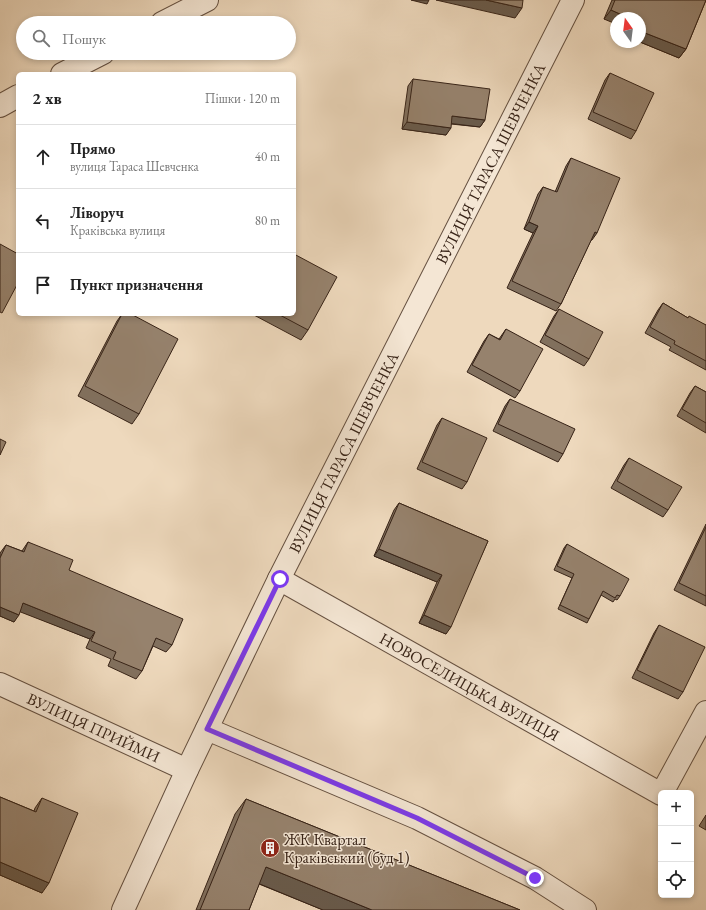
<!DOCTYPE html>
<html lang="uk">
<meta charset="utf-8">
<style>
body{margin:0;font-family:"EB Garamond",serif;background:#f6f6f6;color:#222}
.controls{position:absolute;right:12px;bottom:12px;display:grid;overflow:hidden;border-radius:6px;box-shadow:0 2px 6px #0003}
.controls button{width:36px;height:36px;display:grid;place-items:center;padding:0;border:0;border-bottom:1px solid #e0e0e0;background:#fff;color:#222;font:20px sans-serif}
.compass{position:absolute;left:610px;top:12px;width:36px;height:36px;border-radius:50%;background:#fff;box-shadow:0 2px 6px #0003;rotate:346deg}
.stop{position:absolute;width:12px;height:12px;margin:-9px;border:3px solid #7c3aed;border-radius:50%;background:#fff}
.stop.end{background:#7c3aed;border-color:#fff;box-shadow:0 1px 4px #0008}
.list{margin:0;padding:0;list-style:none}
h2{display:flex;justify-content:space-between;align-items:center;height:52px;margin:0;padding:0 16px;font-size:17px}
h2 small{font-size:13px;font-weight:400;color:#767676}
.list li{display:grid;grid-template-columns:26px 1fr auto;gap:12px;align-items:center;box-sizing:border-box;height:64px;padding:0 16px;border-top:1px solid #e0e0e0}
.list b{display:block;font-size:15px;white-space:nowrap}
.list p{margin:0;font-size:13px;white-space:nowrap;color:#767676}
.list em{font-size:13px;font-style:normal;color:#767676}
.icon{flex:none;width:22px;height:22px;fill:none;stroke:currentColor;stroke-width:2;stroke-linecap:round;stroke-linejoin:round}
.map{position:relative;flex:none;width:706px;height:910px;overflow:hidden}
.search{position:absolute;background:#fff;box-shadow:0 2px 6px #0003;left:16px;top:16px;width:280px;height:44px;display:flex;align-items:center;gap:10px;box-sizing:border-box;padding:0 14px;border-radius:22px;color:#767676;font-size:15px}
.panel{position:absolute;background:#fff;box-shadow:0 2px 6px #0003;left:16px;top:72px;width:280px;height:244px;border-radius:6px}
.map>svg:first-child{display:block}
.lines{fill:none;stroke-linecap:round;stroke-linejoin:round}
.minor-casing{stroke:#655040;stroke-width:24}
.minor{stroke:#f4e6d4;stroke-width:22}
.wall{fill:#81705e;stroke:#372317}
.shaded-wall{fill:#695b4c;stroke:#372317}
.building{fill:#96826d;stroke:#372317}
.route{stroke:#7c3aed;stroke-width:5}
.labels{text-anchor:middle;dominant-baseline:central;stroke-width:3;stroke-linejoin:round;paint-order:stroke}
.street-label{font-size:16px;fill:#372317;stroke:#f4e6d4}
.poi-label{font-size:16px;fill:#372317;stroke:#f4e6d4;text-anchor:start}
</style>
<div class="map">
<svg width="706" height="910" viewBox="0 0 706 910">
<rect width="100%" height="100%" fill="#eed9bd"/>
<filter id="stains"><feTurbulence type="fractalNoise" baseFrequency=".005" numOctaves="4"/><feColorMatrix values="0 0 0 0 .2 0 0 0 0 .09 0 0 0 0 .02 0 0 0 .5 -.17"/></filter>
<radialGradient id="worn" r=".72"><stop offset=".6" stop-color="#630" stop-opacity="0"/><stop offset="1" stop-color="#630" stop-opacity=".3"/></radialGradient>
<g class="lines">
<defs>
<g id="minor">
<path d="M 162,23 L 207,0"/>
<path d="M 62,74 L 103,53"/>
<path d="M 0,106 L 18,96"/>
<path id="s1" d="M 279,579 L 661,794"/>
<path id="s2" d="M 0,684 L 187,770"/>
<path d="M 207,729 L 417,818 L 535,878 L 585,910"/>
<path d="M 662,793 L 706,712"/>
<path id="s3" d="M 123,910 L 187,770 L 279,579 L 573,0"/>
</g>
</defs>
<use href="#minor" class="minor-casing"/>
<use href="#minor" class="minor"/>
</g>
<g class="wall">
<path d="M 612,0 L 706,0 L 686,49 L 679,58 L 640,42 L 640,18 L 604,19 Z"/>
<path d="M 610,73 L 636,131 L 631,139 L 588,119 L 605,80 Z"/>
<path d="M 413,79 L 485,120 L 480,127 L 451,124 L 446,135 L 402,129 L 408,86 Z"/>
<path d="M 571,158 L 592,240 L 591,240 L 561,304 L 556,311 L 507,288 L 533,233 L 524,229 L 538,194 L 543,187 L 555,192 L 566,166 Z"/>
<path d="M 663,303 L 688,318 L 706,325 L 706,370 L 669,350 L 671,347 L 645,333 L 658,310 Z"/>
<path d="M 559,309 L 589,359 L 584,366 L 540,342 L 554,316 Z"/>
<path d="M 122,314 L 131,314 L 139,414 L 132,424 L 78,396 L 117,321 Z"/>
<path d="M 252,314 L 294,314 L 308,330 L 301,340 Z"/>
<path d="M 506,329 L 520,391 L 515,398 L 467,372 L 484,341 L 489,334 L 499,339 Z"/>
<path d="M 695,386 L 706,392 L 706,433 L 677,416 L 690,393 Z"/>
<path d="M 510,399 L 563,454 L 558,462 L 493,431 L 505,406 Z"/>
<path d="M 442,418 L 467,482 L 462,489 L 417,469 L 437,425 Z"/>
<path d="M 629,458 L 668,510 L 663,517 L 611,488 L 624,465 Z"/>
<path d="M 399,503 L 488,541 L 446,634 L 419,623 L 437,582 L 374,556 L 394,510 Z"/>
<path d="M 706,524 L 706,606 L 674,590 Z"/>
<path d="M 28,542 L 69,570 L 172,645 L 166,652 L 153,646 L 142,671 L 136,679 L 108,666 L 111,659 L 86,648 L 90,639 L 20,611 L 14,622 L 0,616 L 0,553 L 6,545 L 22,551 Z"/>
<path d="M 567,544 L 620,596 L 617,600 L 615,599 L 613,602 L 601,595 L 587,623 L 558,609 L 572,578 L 554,570 L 564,548 Z"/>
<path d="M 659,625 L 683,692 L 678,699 L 632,678 L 654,633 Z"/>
<path d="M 0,797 L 34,811 L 35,808 L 42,798 L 42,893 L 0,875 Z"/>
<path d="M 246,799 L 520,910 L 323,910 L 259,884 L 249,910 L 196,910 L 235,814 Z"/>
<path d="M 706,815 L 706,830 L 699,826 Z"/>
</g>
<g class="shaded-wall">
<path d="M 411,0 L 429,0 L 427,4 Z"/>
<path d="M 436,0 L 486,0 L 522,8 L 515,18 Z"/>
<path d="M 611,10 L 629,18 L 616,18 L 616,24 L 604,19 Z"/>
<path d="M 640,31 L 686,49 L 679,58 L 640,42 Z"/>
<path d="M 452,116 L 485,120 L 480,127 L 447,123 Z"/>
<path d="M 407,122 L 451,128 L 446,135 L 402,129 Z"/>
<path d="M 529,222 L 538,226 L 533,233 L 524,229 Z"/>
<path d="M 595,232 L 597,233 L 592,240 L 590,239 Z"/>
<path d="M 379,549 L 442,575 L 437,582 L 374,556 Z"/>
<path d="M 23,603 L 95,632 L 90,639 L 18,611 Z"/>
<path d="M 0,607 L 19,615 L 14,622 L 0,616 Z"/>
<path d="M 424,615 L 451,627 L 446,634 L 419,623 Z"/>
<path d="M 0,862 L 49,883 L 42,893 L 0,875 Z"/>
<path d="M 266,867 L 372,910 L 323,910 L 255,882 Z"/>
</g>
<g class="building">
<path d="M 486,0 L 523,0 L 522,8 Z"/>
<path d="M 615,0 L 706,0 L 686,49 L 640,31 L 640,18 L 629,18 L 611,10 Z"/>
<path d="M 610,73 L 654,93 L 636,131 L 593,112 Z"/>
<path d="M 413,79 L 490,89 L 485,120 L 452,116 L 451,128 L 407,122 Z"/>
<path d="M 571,158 L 620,178 L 597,233 L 595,232 L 561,304 L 512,281 L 538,226 L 529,222 L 543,187 L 557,192 Z"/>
<path d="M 0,244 L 18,254 L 18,283 L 2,313 L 0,312 Z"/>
<path d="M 294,254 L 337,277 L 308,330 L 278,314 L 294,314 Z"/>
<path d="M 663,303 L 688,318 L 689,316 L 706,325 L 706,361 L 674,344 L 675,341 L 650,327 Z"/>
<path d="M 559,309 L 603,332 L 589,359 L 545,335 Z"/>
<path d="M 122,314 L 131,314 L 178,339 L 139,414 L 85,386 Z"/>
<path d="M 506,329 L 543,349 L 520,391 L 472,365 L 489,334 L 500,340 Z"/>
<path d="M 695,386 L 706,392 L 706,423 L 682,409 Z"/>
<path d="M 510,399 L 575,429 L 563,454 L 498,424 Z"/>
<path d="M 442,418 L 487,438 L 467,482 L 422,462 Z"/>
<path d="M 0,439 L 6,442 L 0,455 Z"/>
<path d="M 629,458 L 682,487 L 668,510 L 617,481 Z"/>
<path d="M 399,503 L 488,541 L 451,627 L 424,615 L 442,575 L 379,549 Z"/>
<path d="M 706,527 L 706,596 L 679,583 Z"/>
<path d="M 28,542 L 73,560 L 69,570 L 183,619 L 172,645 L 156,638 L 142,671 L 113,659 L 116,652 L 91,641 L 95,632 L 23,603 L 19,615 L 0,607 L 0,558 L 6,545 L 24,552 Z"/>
<path d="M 567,544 L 629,579 L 620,596 L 617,595 L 615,598 L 603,591 L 589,619 L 560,605 L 574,574 L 557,566 Z"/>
<path d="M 659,625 L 705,647 L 683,692 L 637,670 Z"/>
<path d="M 0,797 L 36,812 L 42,798 L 78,813 L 49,883 L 0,862 Z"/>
<path d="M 246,799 L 520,910 L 372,910 L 266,867 L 249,910 L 200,910 Z"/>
</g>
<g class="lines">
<path class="route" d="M 280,579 L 207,729 L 417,818 L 535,878"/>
</g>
<defs>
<symbol id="building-disc" viewBox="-11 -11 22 22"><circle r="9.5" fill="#8f2418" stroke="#f4e6d4"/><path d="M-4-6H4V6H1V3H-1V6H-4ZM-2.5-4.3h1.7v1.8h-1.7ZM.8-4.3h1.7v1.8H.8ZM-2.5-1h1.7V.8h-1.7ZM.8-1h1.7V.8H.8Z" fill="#fff"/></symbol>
</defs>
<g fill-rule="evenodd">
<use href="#building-disc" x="259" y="837" width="22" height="22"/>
</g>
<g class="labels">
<g class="street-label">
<text stroke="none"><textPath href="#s3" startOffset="832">ВУЛИЦЯ ТАРАСА ШЕВЧЕНКА</textPath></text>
<text stroke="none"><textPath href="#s3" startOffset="508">ВУЛИЦЯ ТАРАСА ШЕВЧЕНКА</textPath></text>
<text stroke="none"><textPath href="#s1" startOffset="219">НОВОСЕЛИЦЬКА ВУЛИЦЯ</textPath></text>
<text stroke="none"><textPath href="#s2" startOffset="103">ВУЛИЦЯ ПРИЙМИ</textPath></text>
</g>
<g class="poi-label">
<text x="284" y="839">ЖК Квартал<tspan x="284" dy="18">Краківський (буд 1)</tspan></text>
</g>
</g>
<rect width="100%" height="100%" filter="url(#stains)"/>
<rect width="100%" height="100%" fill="url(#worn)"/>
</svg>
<div class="controls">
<button>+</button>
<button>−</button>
<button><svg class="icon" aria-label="locate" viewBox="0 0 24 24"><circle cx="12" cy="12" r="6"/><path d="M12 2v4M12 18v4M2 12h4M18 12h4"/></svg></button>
</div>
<svg class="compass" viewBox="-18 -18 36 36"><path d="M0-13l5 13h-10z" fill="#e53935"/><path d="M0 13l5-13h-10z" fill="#767676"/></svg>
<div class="stop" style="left:280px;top:579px"></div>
<div class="stop end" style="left:535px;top:878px"></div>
<div class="search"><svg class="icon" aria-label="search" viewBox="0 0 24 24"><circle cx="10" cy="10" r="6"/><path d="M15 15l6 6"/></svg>Пошук</div>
<section class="panel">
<h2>2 хв<small>Пішки · 120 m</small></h2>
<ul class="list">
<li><svg class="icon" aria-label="ahead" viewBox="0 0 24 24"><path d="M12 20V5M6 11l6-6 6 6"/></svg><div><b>Прямо</b><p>вулиця Тараса Шевченка</p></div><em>40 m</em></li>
<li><svg class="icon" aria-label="left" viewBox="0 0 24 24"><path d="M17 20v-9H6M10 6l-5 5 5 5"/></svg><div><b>Ліворуч</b><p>Краківська вулиця</p></div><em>80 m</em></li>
<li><svg class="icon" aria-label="arrive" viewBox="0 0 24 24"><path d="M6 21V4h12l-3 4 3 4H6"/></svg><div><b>Пункт призначення</b></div></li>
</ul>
</section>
</div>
